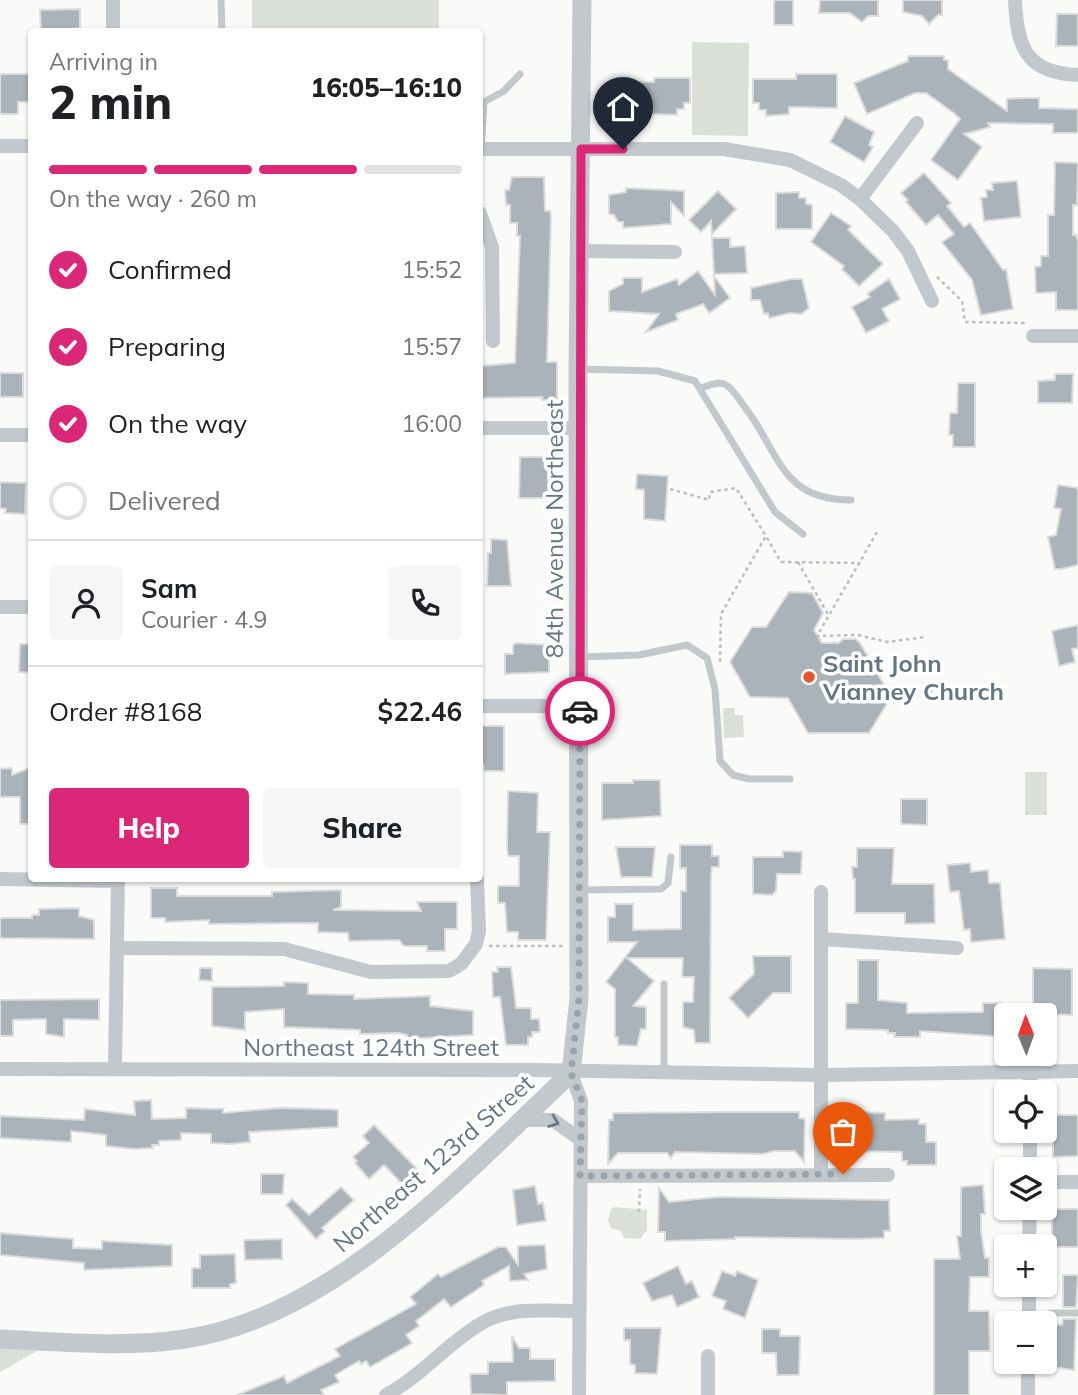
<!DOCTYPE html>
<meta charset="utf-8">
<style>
body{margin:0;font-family:Mulish,sans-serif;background:#f6f6f6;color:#202124;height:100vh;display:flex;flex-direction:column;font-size:26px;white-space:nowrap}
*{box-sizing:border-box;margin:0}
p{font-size:23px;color:#757577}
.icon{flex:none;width:38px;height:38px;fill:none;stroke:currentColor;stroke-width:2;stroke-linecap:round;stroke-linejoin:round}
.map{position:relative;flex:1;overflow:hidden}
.details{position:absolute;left:28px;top:28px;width:455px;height:854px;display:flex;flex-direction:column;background:#fff;border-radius:7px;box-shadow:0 2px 5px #0004}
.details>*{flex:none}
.needle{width:46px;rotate:359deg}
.fabs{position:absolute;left:994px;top:1003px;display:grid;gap:14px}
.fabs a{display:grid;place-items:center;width:63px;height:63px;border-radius:7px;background:#fff;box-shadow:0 2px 5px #0004;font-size:35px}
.pin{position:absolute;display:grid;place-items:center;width:60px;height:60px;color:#fff;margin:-72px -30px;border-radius:50% 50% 50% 0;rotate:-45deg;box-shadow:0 0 7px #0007}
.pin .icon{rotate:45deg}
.courier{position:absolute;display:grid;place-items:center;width:70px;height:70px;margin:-35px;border:5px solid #db2777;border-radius:50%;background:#fff;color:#222;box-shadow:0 2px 9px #0007}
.overview em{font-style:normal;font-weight:800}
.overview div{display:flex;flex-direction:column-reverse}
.overview{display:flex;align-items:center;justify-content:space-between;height:119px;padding:0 21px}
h1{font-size:46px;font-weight:800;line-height:52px}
.bar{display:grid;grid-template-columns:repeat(4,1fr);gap:10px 7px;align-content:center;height:84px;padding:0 21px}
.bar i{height:9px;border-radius:5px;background:#e0e0e0}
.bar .current{background:#db2777}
.bar p{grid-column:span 4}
.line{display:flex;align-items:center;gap:18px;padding:0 21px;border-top:2px solid #e0e0e0}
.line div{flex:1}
.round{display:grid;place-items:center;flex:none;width:74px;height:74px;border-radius:7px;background:#f6f6f6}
ol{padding:0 21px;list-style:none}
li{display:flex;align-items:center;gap:21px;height:77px}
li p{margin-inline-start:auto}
li .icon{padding:7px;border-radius:50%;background:#db2777;color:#fff;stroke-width:4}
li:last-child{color:#757577}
li i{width:38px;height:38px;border:4px solid #e0e0e0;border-radius:50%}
.button{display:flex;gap:14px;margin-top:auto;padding:14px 21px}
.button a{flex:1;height:80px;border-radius:7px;background:#db2777;color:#fff;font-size:28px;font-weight:800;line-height:80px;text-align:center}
.button a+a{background:#f6f6f6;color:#202124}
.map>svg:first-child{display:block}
.green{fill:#dadfd7}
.building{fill:#aab3b9;stroke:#dcdcda;stroke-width:2}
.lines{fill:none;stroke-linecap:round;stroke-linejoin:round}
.path{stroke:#bbbfc2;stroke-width:2.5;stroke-dasharray:3.5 3.5;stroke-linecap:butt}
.service{stroke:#c3c8cc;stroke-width:7}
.minor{stroke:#c3c8cc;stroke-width:14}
.tertiary{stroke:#c3c8cc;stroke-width:19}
.oneway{stroke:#6a7a87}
.done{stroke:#99a4ac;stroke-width:7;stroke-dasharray:0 12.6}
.route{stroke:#db2777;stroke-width:9}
.poi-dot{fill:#e4572e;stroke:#fff;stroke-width:2.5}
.labels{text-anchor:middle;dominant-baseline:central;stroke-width:7;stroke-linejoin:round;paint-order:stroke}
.street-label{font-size:24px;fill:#657683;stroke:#fff}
.poi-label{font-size:24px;font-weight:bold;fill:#657683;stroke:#fff;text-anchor:start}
</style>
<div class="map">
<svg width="1078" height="1395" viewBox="0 0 1078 1395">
<rect width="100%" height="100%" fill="#fafaf8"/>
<g class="green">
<rect x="252" y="0" width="187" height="31"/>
<path d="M692 42 749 43 748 136 692 135Z"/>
<path d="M723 708H734L735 715H743L744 737 724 738Z"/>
<rect x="1025" y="772" width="22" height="43"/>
<path d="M615 1207 647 1210V1230L640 1239 624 1238 621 1231 611 1228 608 1221 611 1209Z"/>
<path d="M0 1339 53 1342 0 1372Z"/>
</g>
<g class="building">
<rect x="774" y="0" width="19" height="25"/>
<path d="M820 0H878V16H868L862 22 850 13H819Z"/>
<path d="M903 0H942V15H938L929 24 922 16 903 12Z"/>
<path d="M80 9V28L41 32 40 10Z"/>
<path d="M1057 14H1078V46H1056Z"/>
<path d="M908 56H944V60H948V69L1007 111V99L1021 98H1039V108L1078 109V133H1053V124L988 123 990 127 964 134 982 147 958 180 931 160 960 119 955 114 926 93H915L867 114 854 83 908 61Z"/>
<path d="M0 74H31V102H18V114H0Z"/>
<path d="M796 74H837V108L789 107V114L766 116V110H759V103H753V79H796Z"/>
<path d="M654 78H690V103H684V109H677V115L608 112V82H654Z"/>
<path d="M845 116 874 132 869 145 873 147 864 162 830 142Z"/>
<path d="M1055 162 1078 163 1077 205H1073V235H1076L1078 241V310H1056V292L1036 293 1035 267 1041 266V256H1048V215H1054Z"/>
<path d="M924 173 951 203 947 206 964 227 970 223 1003 270 1006 269 1013 309 981 315 972 280 942 242 954 234 938 215 926 225 906 202 908 200 901 193Z"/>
<path d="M512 177H544L545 211H550L551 216 547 362H557V400H542V397L480 398V366L515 363 520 236H517V223H510V205H506L505 190H509Z"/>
<path d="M1017 181 1021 217 984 221 981 198 987 197 986 190H993L992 183Z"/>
<path d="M626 188 684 191V216L671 202V224L623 228V222H618L614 215 609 214V195L626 192Z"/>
<path d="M718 191 736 209 712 234 711 221 701 232 689 220Z"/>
<path d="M799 192V198H806V204L812 205V229H776V193Z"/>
<path d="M831 213 851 226 848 230 883 264 859 286 842 269 844 266 811 242Z"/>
<path d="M712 238H730V247L745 246 747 273 714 274Z"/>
<path d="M698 271 715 295 714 276 730 298 709 313 703 304 676 314 678 320 646 332 659 314 609 311V291L623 284V278H642V292L677 279 679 285Z"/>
<path d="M792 279H802L809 308 801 314 790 313 769 318 768 313 764 314 760 300H751V288Z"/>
<path d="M889 279 900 299 882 309 889 321 866 333 852 307 870 297 867 294Z"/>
<rect x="0" y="373" width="23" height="24"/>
<path d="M1055 374H1073L1072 403H1038V381L1055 380Z"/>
<path d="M958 383H975V447H953V435H949L950 413H957Z"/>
<path d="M520 457H548V498H519Z"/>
<path d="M637 474 668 476 665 521 644 519V490L636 489Z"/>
<path d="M0 482 26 483 25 514 5 513 6 509 0 508Z"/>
<path d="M1058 485 1078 488V565L1061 569H1055L1048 537 1056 535 1061 509 1054 508Z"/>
<path d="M491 539 507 540 511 586H487L488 553H491Z"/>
<path d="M789 592 812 593 823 613 814 630 822 643H839L843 639H855L860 643 891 697 869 733H808L788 698 750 697 730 662 752 627H766Z"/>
<path d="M1078 625V648L1072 649 1075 662 1059 666 1052 631Z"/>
<path d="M516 643 549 645V672L505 674V654H513V645Z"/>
<path d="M20 644H32V673L19 672Z"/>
<path d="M480 726H504V771H484L483 764H480Z"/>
<path d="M32 767V824H20V797H0V769L12 768V775Z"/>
<path d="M633 780H660L661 816 602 820V783H633Z"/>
<path d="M508 791 538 793 537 832H550L546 940H518V932H507L505 903H498V886H519V856H508L507 848Z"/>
<path d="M901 799H927V825L901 824Z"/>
<path d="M680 845H712V856H719V867H712L711 876 710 1043H695L694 1030 683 1027V1002H693L694 977H682L683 958H627L654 981 633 1006 646 1007V1029H641L637 1046 618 1045V1037H615V989L606 982 637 942H608V917H615V904H633V930L681 929V891H686V868H680Z"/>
<path d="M616 847H655L652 877H621Z"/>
<path d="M857 848H894L892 884H934L935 923 905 924V913H855V879H853L852 867H857Z"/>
<path d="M783 851 802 852 801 874H777L776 891 772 895 753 894V857H783Z"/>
<path d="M970 863 971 872 988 870 989 883H1000L1005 939 971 942 970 929 964 930 959 891 950 892 947 865Z"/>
<path d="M151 888H177V896H272V892L341 890V907L333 910 421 911 417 902H457V929H445V951H427V946H404L399 940 349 941 348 933 318 932V923L209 924V920L165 922V918H151Z"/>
<path d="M79 908V916L94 920V939L0 938V918H32V915H39V909Z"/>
<path d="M753 956H791V993H773L748 1018 729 998 754 974Z"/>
<path d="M858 960H878V1000L907 1003V1013L983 1012V1003H1002V1013H1006V1037L920 1031V1037H894L895 1033H888V1030L846 1029V1003H858Z"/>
<path d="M497 967H511L516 1008H531V1019H539L540 1032H532V1037H528V1045H506L500 997H493L492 972H498Z"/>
<path d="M200 968H212V981L199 980Z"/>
<path d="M1033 968 1072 969V1015L1046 1014V1007L1033 1005Z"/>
<path d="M284 982 308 983V994L354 995V999L430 996V1006L473 1011V1035L407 1039V1035L399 1033 360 1034V1030L284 1027V1009L245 1012V1030L212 1026V987L284 986Z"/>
<path d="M99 999V1020L64 1019V1037L46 1034V1019L13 1020V1036H0V1000Z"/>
<path d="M151 1100 152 1119 186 1118V1108L223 1109V1113L279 1108 325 1109 338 1110V1127L249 1132 250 1142 230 1144 211 1143V1134L181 1133V1140L159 1141V1145H152L153 1148 133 1149 106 1146V1135L71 1131V1142L0 1138V1116L84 1120 85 1109 135 1115 134 1101Z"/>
<path d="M729 1112H799V1118L805 1119 804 1162 795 1151H775L762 1154 675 1152 671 1158 667 1153H618L608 1164 609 1120H613V1113Z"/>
<path d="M845 1112 885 1113V1120L919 1119V1124H926V1142H936V1165H907V1161H902V1152L849 1151 840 1163V1119H845Z"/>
<path d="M1053 1115H1078V1156L1053 1157Z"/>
<path d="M374 1125 420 1172 404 1186 384 1165 369 1179 355 1163 357 1161 353 1157 369 1143 363 1136Z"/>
<path d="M261 1174H284L283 1194H261Z"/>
<path d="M983 1185 985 1214H981V1231L985 1258H989V1277H970L969 1311H989L990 1351H969V1395H934V1259H960L957 1236H961V1187Z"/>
<path d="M535 1186 538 1204 543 1203 546 1221 517 1225 513 1190Z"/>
<path d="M341 1187 354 1200 322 1228 325 1231 316 1239 286 1205 292 1199 309 1215Z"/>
<path d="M659 1188 669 1202 718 1197 889 1200 890 1231H884V1238L854 1239 735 1237V1239L665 1241V1232H658Z"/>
<rect x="1052" y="1209" width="26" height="38"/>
<path d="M0 1233 73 1239V1248L102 1249V1241L172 1245V1266L84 1270V1263L0 1255Z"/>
<path d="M282 1239V1259L245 1260 244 1240Z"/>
<path d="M545 1245 547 1269 524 1274 528 1280 510 1281 509 1266 482 1281 484 1285 451 1307 444 1299 416 1321 419 1326 406 1335 412 1343 370 1367 366 1361 361 1364 359 1361 335 1375 339 1382 321 1390 324 1395H237L284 1376 287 1383 340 1356 335 1349 416 1304 410 1297 438 1274 441 1277 498 1247H506L518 1265V1246Z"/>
<path d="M235 1254 236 1283 230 1284V1288H192V1268H200V1255Z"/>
<path d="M678 1266 686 1284 692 1281 699 1297 677 1307 672 1295 652 1301 643 1283Z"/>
<path d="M722 1271 735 1276 737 1271 758 1280 745 1318 723 1309 726 1301 712 1296Z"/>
<path d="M1063 1275H1078L1076 1307H1063Z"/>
<path d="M1063 1319H1076L1074 1370 1052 1367V1325H1062Z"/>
<path d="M624 1328H661L657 1374 635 1373V1365L630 1364V1340H624Z"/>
<path d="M762 1329H780V1336H800L799 1375H777L776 1353H762Z"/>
<path d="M512 1336 519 1348H530V1359H555V1381L507 1382V1395L471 1394 470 1374H488V1362H513Z"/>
</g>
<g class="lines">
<g class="path">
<path d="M937 277 962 301 965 322 1025 323"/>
<path d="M670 489 709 500 710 492 736 488 766 536"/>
<path d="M877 532 817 636 858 635 887 642 925 637"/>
<path d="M798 562 829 616"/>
<path d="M720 662 721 614 766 536 781 562 860 563"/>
<path d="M887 691H946"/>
<path d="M489 946H563"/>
<path d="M639 1212 640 1189"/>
</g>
<g class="service">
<path d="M221 0 222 32"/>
<path d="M481 149 484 102 504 91 520 74"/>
<path d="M578 369 658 371 695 381 775 512 803 534"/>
<path d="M700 388C708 386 719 380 726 385 733 389 739 399 744 406 780 452 780 500 851 500"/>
<path d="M580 657 639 655 687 645 707 658 715 689 720 761 733 775 749 779H790"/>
<path d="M580 890 661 889 668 883 671 857"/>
<path d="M664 984V1074"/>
<path d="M1051 1313H1078"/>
</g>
<g class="minor">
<path d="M113 0V32"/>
<path d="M1015 0C1017 46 1025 73 1078 75"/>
<path d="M0 146H32"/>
<path d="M480 149H724L790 160 841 185 860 199 893 231 908 251 932 301"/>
<path d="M860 199 917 123"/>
<path d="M480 213 492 247 493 341"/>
<path d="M580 251 675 252"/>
<path d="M1033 336H1078"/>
<path d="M480 428H578"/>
<path d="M0 435H32"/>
<path d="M0 607H32"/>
<path d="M480 706H580"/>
<path d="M0 879 118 881"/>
<path d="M822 939 957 948"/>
<path d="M117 948 284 949 371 972 449 971 461 964 476 944 479 931 477 878"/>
<path d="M0 1069 536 1070 821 1075 1078 1071"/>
<path d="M115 1069 118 878"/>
<path d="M571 1073 581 1101 579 1395"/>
<path d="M1030 1092V1071"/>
<path d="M521 1120H553L581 1140"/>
<path d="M1030 1169V1130"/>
<path d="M821 1174V892"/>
<path d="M581 1176 888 1175"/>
<path d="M1045 1182H1078"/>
<path d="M1029 1246 1030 1208"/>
<path d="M1029 1323V1284"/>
<path d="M386 1395C422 1376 447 1343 482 1323 511 1306 548 1311 579 1311"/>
<path d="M708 1395V1356"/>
<path d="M1028 1395V1362"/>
</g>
<path class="tertiary" d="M0 1339C61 1342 124 1348 185 1339 335 1317 464 1173 571 1073L579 998 578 369 582 0"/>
</g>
<defs><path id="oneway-chevron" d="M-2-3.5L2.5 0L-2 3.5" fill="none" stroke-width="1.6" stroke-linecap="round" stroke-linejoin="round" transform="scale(1.75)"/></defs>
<use class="oneway" href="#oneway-chevron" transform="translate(554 1122) rotate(21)"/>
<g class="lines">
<path class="done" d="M580 711 579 998 571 1073 582 1101 580 1176 843 1174"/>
<path class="route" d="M580 711 581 149H623"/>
</g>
<circle class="poi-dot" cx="809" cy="677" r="7"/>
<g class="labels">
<g class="street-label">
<text transform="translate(554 529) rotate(-90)">84th Avenue Northeast</text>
<text x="371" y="1047">Northeast 124th Street</text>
<text transform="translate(433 1163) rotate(-41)">Northeast 123rd Street</text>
</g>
<g class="poi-label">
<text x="823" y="663">Saint John<tspan x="823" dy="28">Vianney Church</tspan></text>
</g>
</g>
</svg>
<div class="fabs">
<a><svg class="needle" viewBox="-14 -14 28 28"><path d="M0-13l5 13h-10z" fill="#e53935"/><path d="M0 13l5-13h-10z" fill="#757577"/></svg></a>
<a><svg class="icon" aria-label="locate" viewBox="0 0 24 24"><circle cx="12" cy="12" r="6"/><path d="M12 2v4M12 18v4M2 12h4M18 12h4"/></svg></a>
<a><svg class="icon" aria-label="layers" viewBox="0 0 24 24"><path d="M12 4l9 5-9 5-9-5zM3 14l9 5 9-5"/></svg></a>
<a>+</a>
<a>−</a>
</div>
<div class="pin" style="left:843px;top:1174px;background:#ea580c"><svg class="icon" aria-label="bag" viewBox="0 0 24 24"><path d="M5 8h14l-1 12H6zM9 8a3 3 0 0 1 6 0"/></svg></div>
<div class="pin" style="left:623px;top:149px;background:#1f2937"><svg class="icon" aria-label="home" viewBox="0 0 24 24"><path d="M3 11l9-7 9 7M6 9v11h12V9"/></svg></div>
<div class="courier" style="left:580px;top:711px"><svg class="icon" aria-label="car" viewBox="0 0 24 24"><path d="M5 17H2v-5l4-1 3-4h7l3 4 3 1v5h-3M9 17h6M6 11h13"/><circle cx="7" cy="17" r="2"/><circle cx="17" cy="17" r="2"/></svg></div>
<section class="details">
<div class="overview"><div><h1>2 min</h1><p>Arriving in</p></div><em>16:05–16:10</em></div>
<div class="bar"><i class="current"></i><i class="current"></i><i class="current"></i><i></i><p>On the way · 260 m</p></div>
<ol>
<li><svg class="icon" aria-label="check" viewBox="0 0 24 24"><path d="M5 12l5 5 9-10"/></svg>Confirmed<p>15:52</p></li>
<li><svg class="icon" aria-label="check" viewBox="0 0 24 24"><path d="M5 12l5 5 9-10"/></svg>Preparing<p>15:57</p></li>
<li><svg class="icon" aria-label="check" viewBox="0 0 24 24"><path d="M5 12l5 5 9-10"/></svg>On the way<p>16:00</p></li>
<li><i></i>Delivered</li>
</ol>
<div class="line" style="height:126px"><a class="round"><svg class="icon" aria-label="person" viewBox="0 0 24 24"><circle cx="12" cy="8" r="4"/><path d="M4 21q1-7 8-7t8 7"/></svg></a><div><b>Sam</b><p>Courier · 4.9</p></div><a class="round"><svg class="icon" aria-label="phone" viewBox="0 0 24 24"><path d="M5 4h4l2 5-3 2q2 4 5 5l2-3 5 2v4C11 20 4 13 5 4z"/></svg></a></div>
<div class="line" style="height:91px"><div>Order #8168</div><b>$22.46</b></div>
<div class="button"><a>Help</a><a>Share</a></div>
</section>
</div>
